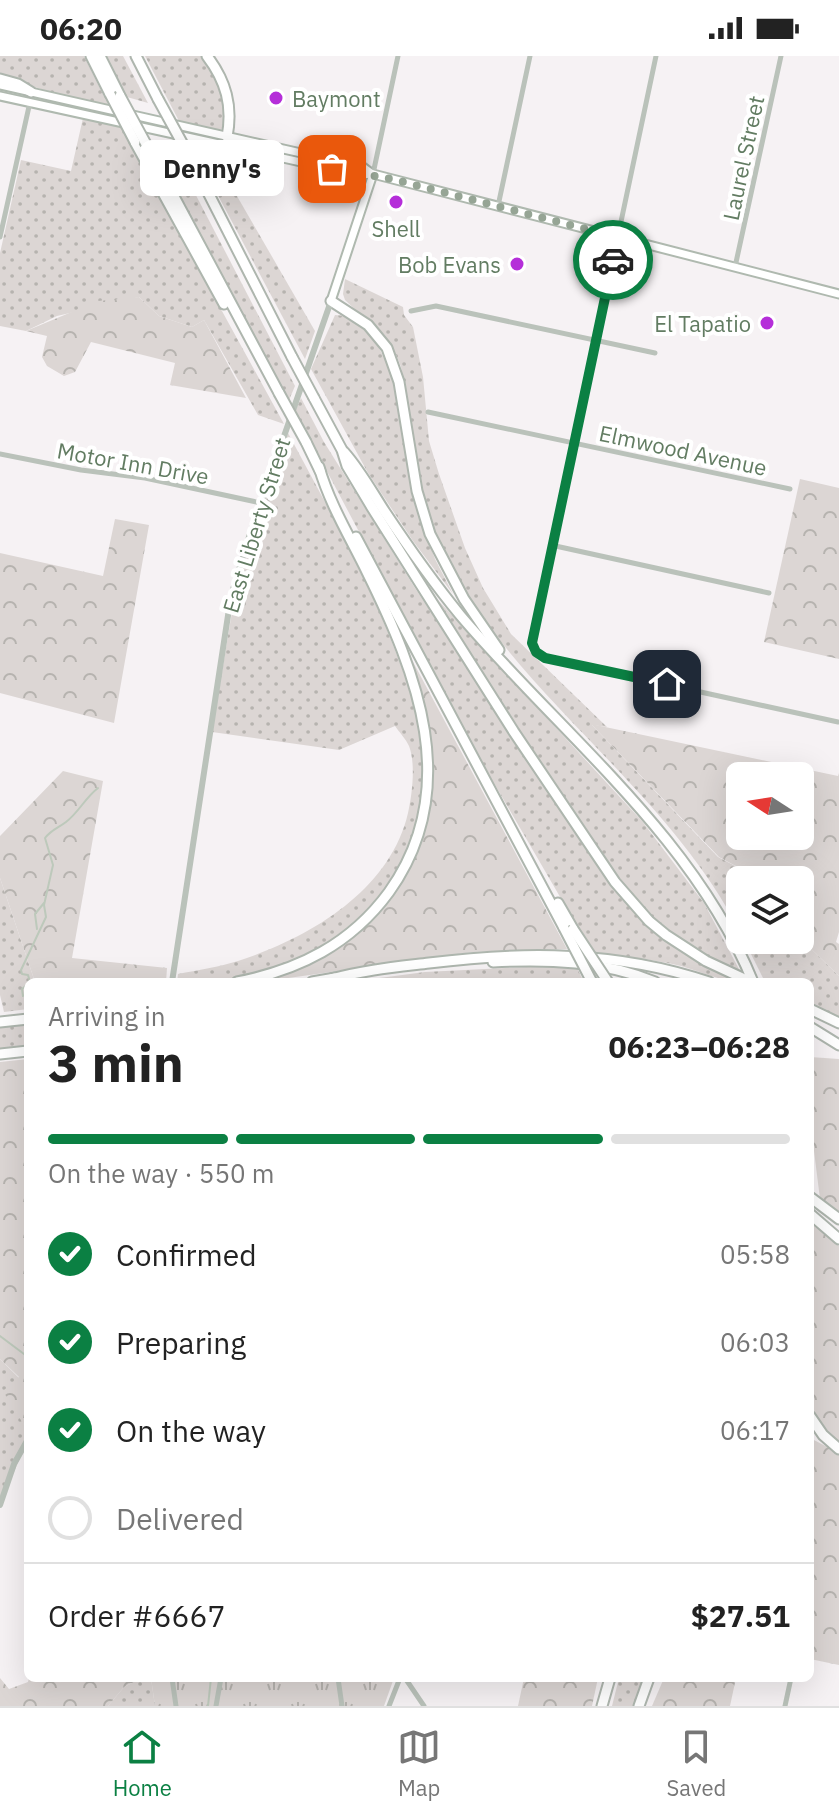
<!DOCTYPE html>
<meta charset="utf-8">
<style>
body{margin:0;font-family:"IBM Plex Sans",sans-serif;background:#f2f2f2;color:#222;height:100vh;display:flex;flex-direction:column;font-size:30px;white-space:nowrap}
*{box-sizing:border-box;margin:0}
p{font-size:26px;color:#767676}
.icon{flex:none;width:44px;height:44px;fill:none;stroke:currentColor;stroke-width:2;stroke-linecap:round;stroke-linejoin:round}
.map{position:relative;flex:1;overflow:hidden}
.side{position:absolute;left:24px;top:922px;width:790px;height:704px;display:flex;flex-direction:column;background:#fff;border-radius:12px;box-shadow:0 8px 32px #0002}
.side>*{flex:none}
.needle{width:52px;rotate:282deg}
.controls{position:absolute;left:726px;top:706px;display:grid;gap:16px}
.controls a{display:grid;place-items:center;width:88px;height:88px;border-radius:12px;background:#fff;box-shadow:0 8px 32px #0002;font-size:40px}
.pin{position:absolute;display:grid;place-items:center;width:68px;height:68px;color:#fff;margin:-34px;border-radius:16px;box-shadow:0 4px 12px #0006}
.courier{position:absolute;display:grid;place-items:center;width:80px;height:80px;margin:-40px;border:6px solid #0b8043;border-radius:50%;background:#fff;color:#222;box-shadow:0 2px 10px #0007}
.bubble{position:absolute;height:56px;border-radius:12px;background:#fff;box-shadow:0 8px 32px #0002;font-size:26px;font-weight:700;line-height:56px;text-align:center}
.overview em{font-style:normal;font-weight:700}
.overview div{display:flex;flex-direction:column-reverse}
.overview{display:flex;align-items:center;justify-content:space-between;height:136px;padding:0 24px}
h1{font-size:52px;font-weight:700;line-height:60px}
.bar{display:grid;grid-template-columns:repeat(4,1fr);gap:12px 8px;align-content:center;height:96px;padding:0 24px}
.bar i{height:10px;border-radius:6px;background:#e0e0e0}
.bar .selected{background:#0b8043}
.bar p{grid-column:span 4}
.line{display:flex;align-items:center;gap:20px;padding:0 24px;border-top:2px solid #e0e0e0}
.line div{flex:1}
ol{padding:0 24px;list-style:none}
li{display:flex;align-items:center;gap:24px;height:88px}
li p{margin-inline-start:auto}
li .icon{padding:8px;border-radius:50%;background:#0b8043;color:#fff;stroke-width:4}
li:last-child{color:#767676}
li i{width:44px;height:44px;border:4px solid #e0e0e0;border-radius:50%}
.status{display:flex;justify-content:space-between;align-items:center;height:56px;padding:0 40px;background:#fff;direction:ltr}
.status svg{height:22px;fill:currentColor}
.dock{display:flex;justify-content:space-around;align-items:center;height:112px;border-top:2px solid #e0e0e0;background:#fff;font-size:22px;color:#767676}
.dock a{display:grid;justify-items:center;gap:4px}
.dock .selected{color:#0b8043}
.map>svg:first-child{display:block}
.grass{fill:url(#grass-dots)}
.forest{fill:url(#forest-crowns);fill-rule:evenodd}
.park{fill:url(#park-tufts)}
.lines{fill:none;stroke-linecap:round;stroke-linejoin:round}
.stream{stroke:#bdc9bb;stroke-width:2}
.secondary-casing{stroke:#afb9af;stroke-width:11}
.motorway-casing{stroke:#aeb6ae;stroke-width:13}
.minor{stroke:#bac2ba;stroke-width:5}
.tertiary{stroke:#bac2ba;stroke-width:6}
.secondary{stroke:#fff;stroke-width:7}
.motorway{stroke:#fff;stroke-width:9}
.motorway-bridge-casing{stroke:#aeb6ae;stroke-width:13;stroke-linecap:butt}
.motorway-bridge{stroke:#fff;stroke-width:9}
.done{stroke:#96a595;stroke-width:8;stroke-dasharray:0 14.4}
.route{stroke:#0b8043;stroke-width:10}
.poi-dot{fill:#b52ed9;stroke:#fff;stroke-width:3}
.labels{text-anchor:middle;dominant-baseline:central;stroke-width:8;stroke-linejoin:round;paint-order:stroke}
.poi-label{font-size:22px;fill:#627c62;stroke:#fff;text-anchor:end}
.street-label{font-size:22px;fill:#627c62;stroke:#fff}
</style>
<div class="status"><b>06:20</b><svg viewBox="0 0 49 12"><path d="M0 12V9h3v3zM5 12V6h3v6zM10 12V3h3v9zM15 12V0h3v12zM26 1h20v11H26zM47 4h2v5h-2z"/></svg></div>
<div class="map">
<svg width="839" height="1650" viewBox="0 0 839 1650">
<defs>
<pattern id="grass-dots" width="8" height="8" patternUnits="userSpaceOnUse" patternTransform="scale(2)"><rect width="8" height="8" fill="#dcd6d4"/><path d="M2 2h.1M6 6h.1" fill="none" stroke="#b6b3af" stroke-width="1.8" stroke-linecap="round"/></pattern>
<pattern id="forest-crowns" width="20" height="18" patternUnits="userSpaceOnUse" patternTransform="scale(2)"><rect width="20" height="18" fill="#dcd6d4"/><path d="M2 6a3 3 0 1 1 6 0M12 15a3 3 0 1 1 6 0" fill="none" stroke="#b6b3af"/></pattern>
<pattern id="park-tufts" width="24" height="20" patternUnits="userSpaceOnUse" patternTransform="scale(2)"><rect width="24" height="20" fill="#dcd6d4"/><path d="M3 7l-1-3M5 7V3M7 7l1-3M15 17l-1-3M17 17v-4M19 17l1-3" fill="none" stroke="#b6b3af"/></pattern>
</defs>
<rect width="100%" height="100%" fill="#f6f2f4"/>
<g class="grass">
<path d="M0 0H84L109 50 63 40 0 20Z"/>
<path d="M107 0H123L148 47 127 41Z"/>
<path d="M145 0H202C218 20 227 45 224 71L220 74 179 65Z"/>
<path d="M83 62 121 71 284 368 258 359 204 264 192 271 159 260 139 241 57 260 26 275 0 270V197L21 104 71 115Z"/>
<path d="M153 90 173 95 295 330 289 344Z"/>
<path d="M197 100 215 102 315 275 305 303Z"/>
<path d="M345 223 403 251 404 259 413 271 423 321 429 385 439 418 465 492 483 532 511 578 607 671 592 669 718 801 762 824H740V876C667 732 519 643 444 500 414 443 411 374 401 311 388 273 371 270 345 244L343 238Z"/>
<path d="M335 259C367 259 384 299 393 323L415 449 435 503 453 538 413 485 368 417 311 313Z"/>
<path d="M301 342 324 386 415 532 619 838C652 879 695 905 743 926 721 926 703 916 681 910 652 903 622 900 592 896L473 691 295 355Z"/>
<path d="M288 377C326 448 366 519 395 594 407 625 420 659 425 692 426 702 424 713 423 723 419 777 399 830 356 866 302 912 246 926 177 926L178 918C198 914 219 911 238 905 309 882 390 835 408 757 412 739 416 708 409 690 406 683 399 676 395 670L339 694 212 676 235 538 246 497Z"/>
<path d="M437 543 642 765 704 847 740 915C710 901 681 887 656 866 624 838 602 799 578 764 530 691 483 617 437 543Z"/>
<path d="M0 822 35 926H28V953L4 956 0 939Z"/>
<path d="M800 877 801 883 839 920V962L810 949V926H765L744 884H800Z"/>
<path d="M526 911 577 912 584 926H349L425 916Z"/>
<path d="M28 967V991L0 994V970Z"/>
<path d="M0 1303 19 1322 4 1335 28 1375V1383L0 1449Z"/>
<path d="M142 1622H151L155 1650H108L124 1631Z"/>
<path d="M619 1622H644L633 1650H612Z"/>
</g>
<g class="forest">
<path d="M139 241 159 260 192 271 204 264 246 342 170 329 175 307 91 286 75 316 64 320 47 310 42 301 47 280 26 275 98 245Z"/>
<path d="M800 423 839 432V603L764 586Z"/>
<path d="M115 463 149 469 114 667 0 637V497L103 520Z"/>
<path d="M405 591 567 893 473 896 267 925C274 921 286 918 295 915 310 909 325 901 338 892 404 847 440 764 431 685 427 652 415 622 405 591Z"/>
<path d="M591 668 838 720 839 717V876L836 886 839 888V920L801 883 800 824H762L719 801ZM740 720H800V780H740Z"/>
<path d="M63 715 103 725 72 902 167 912 166 926H35L0 822V780Z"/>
<path d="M810 1001 839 1003V1157L820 1143 810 1063Z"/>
<path d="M28 1003V1373L27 1374 3 1335 19 1321 0 1303V1006Z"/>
<path d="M814 1170 839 1190V1387C825 1376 816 1365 810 1348V1243Z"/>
<path d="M810 1382 839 1397V1609L810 1603Z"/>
<path d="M0 1622 9 1633 28 1626 29 1622H142L124 1631 108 1650H0Z"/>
<path d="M524 1622H598L592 1650H518Z"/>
<path d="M664 1622H736L730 1650H652Z"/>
</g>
<path class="park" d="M151 1622H394L384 1650H155Z"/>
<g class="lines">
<g class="stream">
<path d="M37 873 35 858 44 847"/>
<path d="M30 926 28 919 22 918 21 914 46 861 44 849 53 809 45 782C51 774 58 772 66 766 79 756 85 742 98 732"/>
<path d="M23 940 22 933 28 928"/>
<path d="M0 1280 28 1301"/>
<path d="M208 1650 211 1622"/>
</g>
<g class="secondary-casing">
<g id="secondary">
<path d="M0 29 363 111 371 117"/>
<path d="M0 40 360 119 373 118 839 238"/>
<path d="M331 245 373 118"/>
</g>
</g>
<g class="motorway-casing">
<g id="motorway">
<path d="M91 0 110 38"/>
<path d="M100 0 120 40"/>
<path d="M136 0 158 43"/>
<path d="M207 0C226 25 233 50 227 81"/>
<path d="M0 23 18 28 31 36"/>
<path d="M135 86 224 248"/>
<path d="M146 88 279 337"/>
<path d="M192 105 292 301"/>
<path d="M331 245 368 269 387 292 399 326 417 435 430 478 464 543 499 594"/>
<path d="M314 342 342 394 347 410 371 450 514 676 615 826 649 865 666 879 706 905 751 926"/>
<path d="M306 386 320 415"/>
<path d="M344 396C360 414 372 436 385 456 409 492 433 526 460 559 560 677 693 779 753 926"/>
<path d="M356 481 564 872"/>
<path d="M558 847 573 873"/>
<path d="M493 906C547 903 605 905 655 926"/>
<path d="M331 923C364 914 396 911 429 907 524 895 618 895 709 926"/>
<path d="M237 926C299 914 351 888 389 836 463 733 417 617 367 516 350 481 330 449 319 411"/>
<path d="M312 926 335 922"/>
<path d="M810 953 839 967"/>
<path d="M0 966 28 963"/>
<path d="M810 971 839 989"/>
<path d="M0 998 28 995"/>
<path d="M810 1141 839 1163"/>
<path d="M810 1158 839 1183"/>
<path d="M810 1360 823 1379 839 1393"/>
<path d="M602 1650 610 1622"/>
<path d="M639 1650 649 1622"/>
</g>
</g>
<g class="minor">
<path d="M656 0 532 587 536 596 545 602 838 666"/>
<path d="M373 118 398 0"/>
<path d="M498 150 530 0"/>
<path d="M0 181 30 46"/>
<path d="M735 211 781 0"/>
<path d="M411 255 436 250 655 297"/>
<path d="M428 356 790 433"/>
<path d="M0 398 81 414 145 422 261 447"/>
<path d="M551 489 769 537"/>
<path d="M172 1622 176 1650"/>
<path d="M338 1622 342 1650"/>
<path d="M405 1622 424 1650"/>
<path d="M216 1650 221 1622"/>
<path d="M389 1650 400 1622"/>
<path d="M785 1650 791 1622"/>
</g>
<g class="tertiary">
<path d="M172 926 231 540 249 481 331 245"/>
<path d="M0 1449 14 1408 28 1383"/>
</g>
<use href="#secondary" class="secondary"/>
<use href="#motorway" class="motorway"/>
<g class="motorway-bridge-casing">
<g id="motorway-bridge">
<path d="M110 38 135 86"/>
<path d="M120 40 146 88"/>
<path d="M158 43 192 105"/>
<path d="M292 301 314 342"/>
<path d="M279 337 306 386"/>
<path d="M564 872 592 926"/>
<path d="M573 873 608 926"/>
</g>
</g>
<use href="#motorway-bridge" class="motorway-bridge"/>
</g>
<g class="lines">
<path class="done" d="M332 113 392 123 617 181 613 204"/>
<path class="route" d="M613 204 532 587 536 596 545 602 667 628"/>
</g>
<g class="poi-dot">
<circle cx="276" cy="42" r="8"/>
<circle cx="396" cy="146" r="8"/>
<circle cx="517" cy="208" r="8"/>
<circle cx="767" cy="267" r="8"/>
</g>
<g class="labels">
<g class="poi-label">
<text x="292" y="42" text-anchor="start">Baymont</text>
<text x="396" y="172" text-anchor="middle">Shell</text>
<text x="501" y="208">Bob Evans</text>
<text x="751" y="267">El Tapatio</text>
</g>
<g class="street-label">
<text transform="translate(743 102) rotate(-78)">Laurel Street</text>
<text transform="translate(683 394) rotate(12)">Elmwood Avenue</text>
<text transform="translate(133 407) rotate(10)">Motor Inn Drive</text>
<text transform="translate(256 469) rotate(-73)">East Liberty Street</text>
</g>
</g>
</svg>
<div class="controls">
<a><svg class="needle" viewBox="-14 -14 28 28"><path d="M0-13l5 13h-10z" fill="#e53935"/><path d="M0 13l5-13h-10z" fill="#767676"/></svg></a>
<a><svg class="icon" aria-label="layers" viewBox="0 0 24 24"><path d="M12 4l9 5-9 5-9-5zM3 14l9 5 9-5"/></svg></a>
</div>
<div class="pin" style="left:332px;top:113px;background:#ea580c"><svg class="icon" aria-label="bag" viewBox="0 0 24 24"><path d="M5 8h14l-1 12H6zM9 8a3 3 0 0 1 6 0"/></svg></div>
<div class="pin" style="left:667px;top:628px;background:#1f2937"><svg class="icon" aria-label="home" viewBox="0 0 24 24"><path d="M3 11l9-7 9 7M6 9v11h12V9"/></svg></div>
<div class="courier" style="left:613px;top:204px"><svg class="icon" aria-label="car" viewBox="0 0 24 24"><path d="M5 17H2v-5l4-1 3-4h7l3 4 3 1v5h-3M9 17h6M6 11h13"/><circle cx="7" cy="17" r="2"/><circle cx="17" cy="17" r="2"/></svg></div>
<div class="bubble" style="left:140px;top:84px;width:144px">Denny's</div>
<section class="side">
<div class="overview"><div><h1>3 min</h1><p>Arriving in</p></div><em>06:23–06:28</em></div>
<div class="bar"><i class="selected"></i><i class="selected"></i><i class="selected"></i><i></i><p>On the way · 550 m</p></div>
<ol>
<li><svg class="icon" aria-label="check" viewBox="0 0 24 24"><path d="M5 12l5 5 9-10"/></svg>Confirmed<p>05:58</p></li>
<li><svg class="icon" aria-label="check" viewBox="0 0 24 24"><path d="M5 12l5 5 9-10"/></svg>Preparing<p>06:03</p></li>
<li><svg class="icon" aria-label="check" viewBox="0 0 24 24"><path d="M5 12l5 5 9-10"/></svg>On the way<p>06:17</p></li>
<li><i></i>Delivered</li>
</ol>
<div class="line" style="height:104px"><div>Order #6667</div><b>$27.51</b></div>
</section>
</div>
<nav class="dock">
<a class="selected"><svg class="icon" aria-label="home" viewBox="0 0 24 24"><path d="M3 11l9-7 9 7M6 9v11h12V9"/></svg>Home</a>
<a><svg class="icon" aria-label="map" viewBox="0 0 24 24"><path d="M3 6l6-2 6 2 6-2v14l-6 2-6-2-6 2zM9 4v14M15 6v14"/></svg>Map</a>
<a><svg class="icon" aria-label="saved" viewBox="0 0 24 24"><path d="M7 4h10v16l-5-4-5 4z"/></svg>Saved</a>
</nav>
